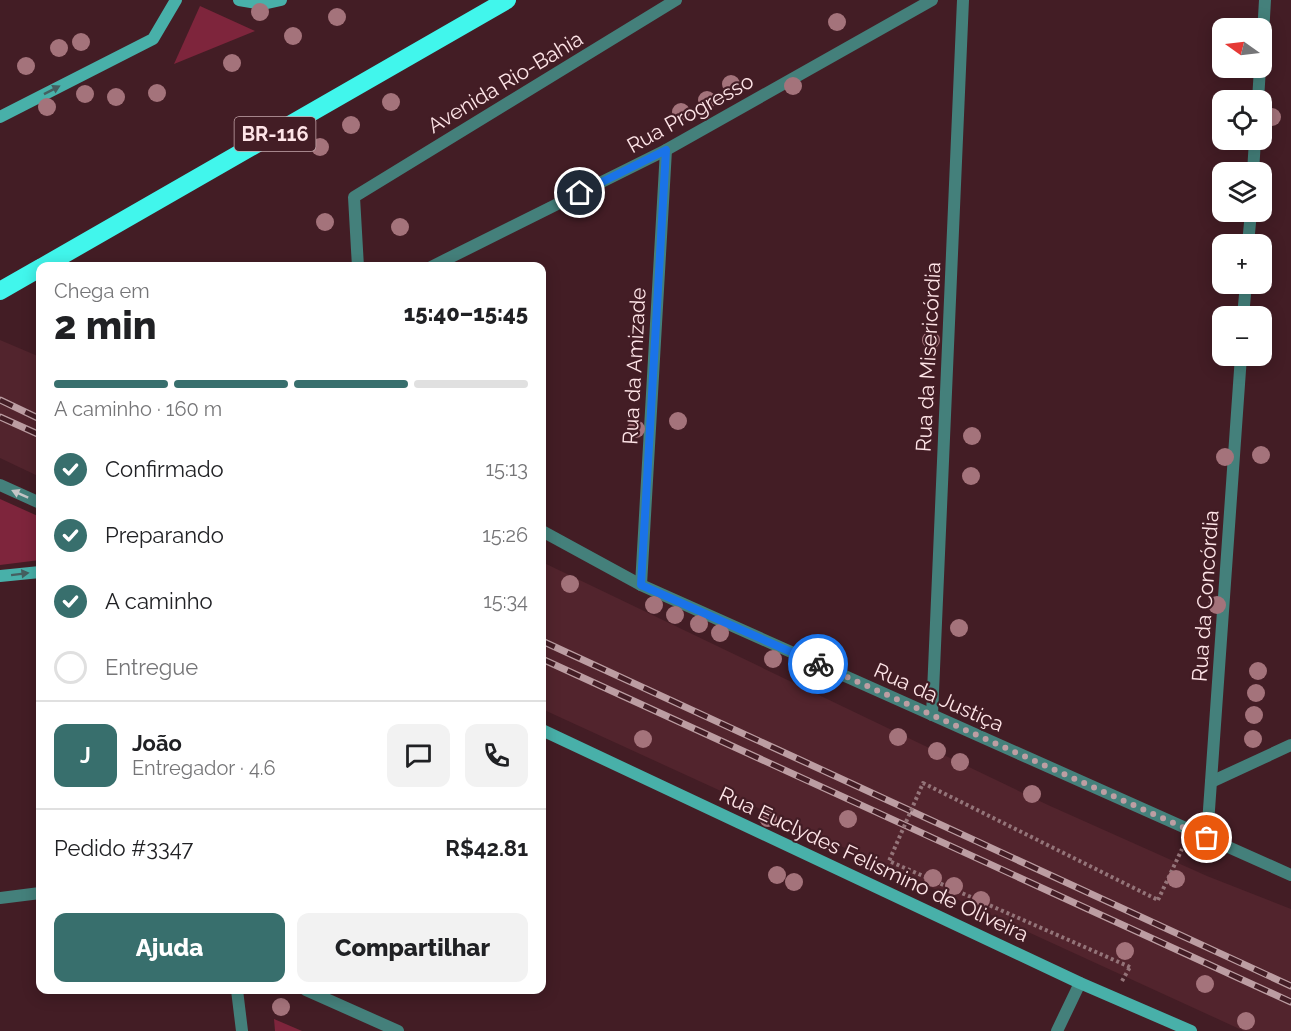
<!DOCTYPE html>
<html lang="pt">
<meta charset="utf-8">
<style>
body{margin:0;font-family:Raleway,sans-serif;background:#f2f2f2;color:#202124;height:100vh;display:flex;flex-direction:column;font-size:22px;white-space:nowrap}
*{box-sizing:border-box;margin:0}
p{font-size:20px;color:#757577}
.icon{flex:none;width:33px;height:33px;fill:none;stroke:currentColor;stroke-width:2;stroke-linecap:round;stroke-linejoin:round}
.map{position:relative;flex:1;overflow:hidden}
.sheet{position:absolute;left:36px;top:262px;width:510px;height:732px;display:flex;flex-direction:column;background:#fff;border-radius:12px;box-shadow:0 3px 15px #0003}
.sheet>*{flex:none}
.needle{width:39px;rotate:284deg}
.buttons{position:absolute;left:1212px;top:18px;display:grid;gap:12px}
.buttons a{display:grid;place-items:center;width:60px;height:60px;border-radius:12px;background:#fff;box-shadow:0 3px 15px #0003;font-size:30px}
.pin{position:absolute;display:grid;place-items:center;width:51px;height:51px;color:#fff;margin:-26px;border:3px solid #fff;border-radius:50%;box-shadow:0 2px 6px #0007}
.courier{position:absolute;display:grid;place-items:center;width:60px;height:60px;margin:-30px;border:4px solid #1a73e8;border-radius:50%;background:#fff;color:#222;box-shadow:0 2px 8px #0007}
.overview em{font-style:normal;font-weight:800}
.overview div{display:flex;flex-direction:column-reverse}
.overview{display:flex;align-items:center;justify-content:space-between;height:102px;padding:0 18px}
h1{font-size:39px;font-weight:800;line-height:45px}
.bar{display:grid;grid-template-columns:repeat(4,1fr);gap:9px 6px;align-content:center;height:72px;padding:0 18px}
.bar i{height:8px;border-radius:4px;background:#e0e0e0}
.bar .current{background:#386f6d}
.bar p{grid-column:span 4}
.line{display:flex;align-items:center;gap:15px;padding:0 18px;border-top:2px solid #e0e0e0}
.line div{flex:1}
.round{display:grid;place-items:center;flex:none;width:63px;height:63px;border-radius:12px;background:#f2f2f2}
ol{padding:0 18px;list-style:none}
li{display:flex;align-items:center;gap:18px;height:66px}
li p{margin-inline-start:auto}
li .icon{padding:6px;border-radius:50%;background:#386f6d;color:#fff;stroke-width:4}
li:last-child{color:#757577}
li i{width:33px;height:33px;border:3px solid #e0e0e0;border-radius:50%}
.button{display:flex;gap:12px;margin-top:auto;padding:12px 18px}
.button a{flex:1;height:69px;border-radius:12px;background:#386f6d;color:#fff;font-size:24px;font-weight:800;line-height:69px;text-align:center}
.button a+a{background:#f2f2f2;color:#202124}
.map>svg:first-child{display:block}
.built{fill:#52242d}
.green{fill:#7e253c}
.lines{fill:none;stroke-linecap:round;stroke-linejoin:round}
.path{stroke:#947479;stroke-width:4;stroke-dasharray:3 3;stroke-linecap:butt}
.street{stroke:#44807b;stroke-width:12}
.secondary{stroke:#48b0a9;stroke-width:12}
.highway{stroke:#41f6ec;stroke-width:18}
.rail-casing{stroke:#bc9da2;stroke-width:7}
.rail{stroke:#431d25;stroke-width:4.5;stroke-dasharray:14;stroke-linecap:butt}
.path-bridge{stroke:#947479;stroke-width:4;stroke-dasharray:3 3;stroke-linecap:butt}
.tree{fill:#a4737b}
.oneway{fill:#455f60}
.oneway2{fill:#c6c6c7}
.done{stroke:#bd9ea3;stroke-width:6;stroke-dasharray:0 10.8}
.route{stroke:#1a73e8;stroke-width:8}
.labels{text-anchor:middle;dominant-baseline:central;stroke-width:4.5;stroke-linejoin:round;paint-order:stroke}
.shield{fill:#431d25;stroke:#c6a8ad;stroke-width:1.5}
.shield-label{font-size:20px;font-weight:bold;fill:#fee4e7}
.street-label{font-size:21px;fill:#fee4e7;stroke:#431d25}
</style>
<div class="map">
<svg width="1291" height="1031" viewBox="0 0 1291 1031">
<rect width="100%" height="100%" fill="#431d25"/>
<g class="built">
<path d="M0 340 40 357V477L0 458Z"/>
<path d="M542 562 1048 805 1207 876 1291 909V1031H1244L542 709Z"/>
</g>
<g class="green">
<path d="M200 6 255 31 174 64Z"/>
<path d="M0 499 40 517V560L0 565Z"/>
<path d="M274 1019 302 1031H275Z"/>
</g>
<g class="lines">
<g class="path">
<path d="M1158 900 1182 849"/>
<path d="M1122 981 1130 967"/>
</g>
<g class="street">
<path d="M1262 52 1265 0"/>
<path d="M1258 100 1260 68"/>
<path d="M1253 172 1255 140"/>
<path d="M1248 244 1251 212"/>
<path d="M358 267 354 197 676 0"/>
<path d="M431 267 666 150 932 0"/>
<path d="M1243 316 1246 284"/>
<path d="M0 485 40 503"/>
<path d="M542 531 641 585 1291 875"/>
<path d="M641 585 666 150"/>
<path d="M932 715 963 0"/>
<path d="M1211 782 1291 745"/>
<path d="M1207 838 1241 356"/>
<path d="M0 898 40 893"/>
<path d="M237 990 242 1031"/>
<path d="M306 990 398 1031"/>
<path d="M1057 1031 1080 983"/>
</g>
<g class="secondary">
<path d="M239 0 263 4 281 0"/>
<path d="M0 117 153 39 176 0"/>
<path d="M0 576 40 572"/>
<path d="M542 730 1080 983 1191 1031"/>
</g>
<g class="highway">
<path d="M42 267 507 0"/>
<path d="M0 291 40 268"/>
</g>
<g class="rail-casing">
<g id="rail">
<path d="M0 400 40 419"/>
<path d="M0 417 40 435"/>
<path d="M542 641 1291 986"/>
<path d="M542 659 1291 1002"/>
</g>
</g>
<use href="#rail" class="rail"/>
<path class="path-bridge" d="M1130 967 889 861 923 783 1158 900"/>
</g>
<g class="tree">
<circle cx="260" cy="12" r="9"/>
<circle cx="337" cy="17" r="9"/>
<circle cx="837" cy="22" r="9"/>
<circle cx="293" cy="36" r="9"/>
<circle cx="81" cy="42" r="9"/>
<circle cx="59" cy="48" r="9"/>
<circle cx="232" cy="63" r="9"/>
<circle cx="26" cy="66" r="9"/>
<circle cx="731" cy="84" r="9"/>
<circle cx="793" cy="86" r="9"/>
<circle cx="157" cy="93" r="9"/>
<circle cx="85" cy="94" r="9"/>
<circle cx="116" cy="97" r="9"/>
<circle cx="707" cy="100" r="9"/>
<circle cx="391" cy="102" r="9"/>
<circle cx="47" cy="107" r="9"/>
<circle cx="681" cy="112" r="9"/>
<circle cx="1272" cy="117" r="9"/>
<circle cx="351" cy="125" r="9"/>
<circle cx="320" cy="147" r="9"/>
<circle cx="325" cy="222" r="9"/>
<circle cx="400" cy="227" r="9"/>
<circle cx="931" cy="340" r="9"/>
<circle cx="678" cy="421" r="9"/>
<circle cx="636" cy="429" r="9"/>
<circle cx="972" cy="436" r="9"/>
<circle cx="1261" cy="455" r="9"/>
<circle cx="1225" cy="457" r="9"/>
<circle cx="971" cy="476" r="9"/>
<circle cx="570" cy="584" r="9"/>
<circle cx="654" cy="605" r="9"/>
<circle cx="1217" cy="605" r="9"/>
<circle cx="675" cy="615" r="9"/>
<circle cx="699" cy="624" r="9"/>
<circle cx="959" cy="628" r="9"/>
<circle cx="720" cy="633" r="9"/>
<circle cx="773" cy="659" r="9"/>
<circle cx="1258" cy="671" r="9"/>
<circle cx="1256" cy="693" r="9"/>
<circle cx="1254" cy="715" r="9"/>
<circle cx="898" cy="737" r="9"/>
<circle cx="643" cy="739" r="9"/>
<circle cx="1253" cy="739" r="9"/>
<circle cx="937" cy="751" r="9"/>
<circle cx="960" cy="762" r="9"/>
<circle cx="1032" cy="794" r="9"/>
<circle cx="768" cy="818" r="9"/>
<circle cx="848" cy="819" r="9"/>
<circle cx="777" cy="875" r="9"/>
<circle cx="933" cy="878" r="9"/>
<circle cx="1176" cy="879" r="9"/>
<circle cx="794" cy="882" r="9"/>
<circle cx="954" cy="886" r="9"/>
<circle cx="981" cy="900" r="9"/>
<circle cx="1125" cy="951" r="9"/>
<circle cx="1205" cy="984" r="9"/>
<circle cx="281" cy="1007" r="9"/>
<circle cx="1246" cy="1021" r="9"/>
</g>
<defs><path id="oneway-solid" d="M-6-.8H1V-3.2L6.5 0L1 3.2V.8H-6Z" transform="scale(1.5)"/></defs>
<g class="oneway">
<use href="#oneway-solid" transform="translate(52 90) rotate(-27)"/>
<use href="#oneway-solid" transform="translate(20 574) rotate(-7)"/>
</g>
<use class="oneway2" href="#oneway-solid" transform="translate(20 494) rotate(-156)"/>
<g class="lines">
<path class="done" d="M818 664 1207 838"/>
<path class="route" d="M580 193 666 150 641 585 818 664"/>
</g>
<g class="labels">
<rect class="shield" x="234.5" y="117" width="81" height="34" rx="4.5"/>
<g class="shield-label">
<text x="275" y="134">BR-116</text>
</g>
<g class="street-label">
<text transform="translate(505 82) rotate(-31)">Avenida Rio-Bahia</text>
<text transform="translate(690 113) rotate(-29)">Rua Progresso</text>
<text transform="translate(928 357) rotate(-87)">Rua da Misericórdia</text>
<text transform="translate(634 366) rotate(-87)">Rua da Amizade</text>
<text transform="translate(1205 596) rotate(-86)">Rua da Concórdia</text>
<text transform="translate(939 697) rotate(24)">Rua da Justiça</text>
<text transform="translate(874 864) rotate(25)">Rua Euclydes Felismino de Oliveira</text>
</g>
</g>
</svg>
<div class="buttons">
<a><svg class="needle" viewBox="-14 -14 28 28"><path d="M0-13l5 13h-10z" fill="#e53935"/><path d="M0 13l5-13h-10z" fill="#757577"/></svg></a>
<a><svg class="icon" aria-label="locate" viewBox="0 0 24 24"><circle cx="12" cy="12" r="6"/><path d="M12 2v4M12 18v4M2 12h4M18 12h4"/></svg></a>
<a><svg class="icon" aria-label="layers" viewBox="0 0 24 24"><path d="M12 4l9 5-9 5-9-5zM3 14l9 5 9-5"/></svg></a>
<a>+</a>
<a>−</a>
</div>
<div class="pin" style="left:1207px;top:838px;background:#ea580c"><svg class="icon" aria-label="bag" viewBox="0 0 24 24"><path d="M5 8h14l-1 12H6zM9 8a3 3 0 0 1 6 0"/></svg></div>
<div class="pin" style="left:580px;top:193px;background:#1f2937"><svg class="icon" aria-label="home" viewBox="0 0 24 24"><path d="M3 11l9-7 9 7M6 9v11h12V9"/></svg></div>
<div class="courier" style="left:818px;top:664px"><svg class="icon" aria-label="bike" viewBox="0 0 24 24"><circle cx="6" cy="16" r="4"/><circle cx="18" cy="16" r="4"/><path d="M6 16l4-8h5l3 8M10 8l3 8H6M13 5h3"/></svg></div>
<section class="sheet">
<div class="overview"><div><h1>2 min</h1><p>Chega em</p></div><em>15:40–15:45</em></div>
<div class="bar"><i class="current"></i><i class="current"></i><i class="current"></i><i></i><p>A caminho · 160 m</p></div>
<ol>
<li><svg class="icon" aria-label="check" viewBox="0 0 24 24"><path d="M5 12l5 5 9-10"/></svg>Confirmado<p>15:13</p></li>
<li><svg class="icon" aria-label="check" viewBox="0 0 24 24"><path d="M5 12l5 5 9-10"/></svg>Preparando<p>15:26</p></li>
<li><svg class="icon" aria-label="check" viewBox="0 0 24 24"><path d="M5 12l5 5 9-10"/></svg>A caminho<p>15:34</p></li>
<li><i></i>Entregue</li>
</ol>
<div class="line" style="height:108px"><b class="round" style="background:#386f6d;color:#fff">J</b><div><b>João</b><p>Entregador · 4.6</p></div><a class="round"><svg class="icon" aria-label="chat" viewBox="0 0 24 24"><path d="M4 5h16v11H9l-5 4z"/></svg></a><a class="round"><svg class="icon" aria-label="phone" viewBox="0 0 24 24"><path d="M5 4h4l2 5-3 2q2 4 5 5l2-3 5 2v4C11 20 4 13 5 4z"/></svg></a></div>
<div class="line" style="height:78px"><div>Pedido #3347</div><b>R$42.81</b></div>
<div class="button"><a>Ajuda</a><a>Compartilhar</a></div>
</section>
</div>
